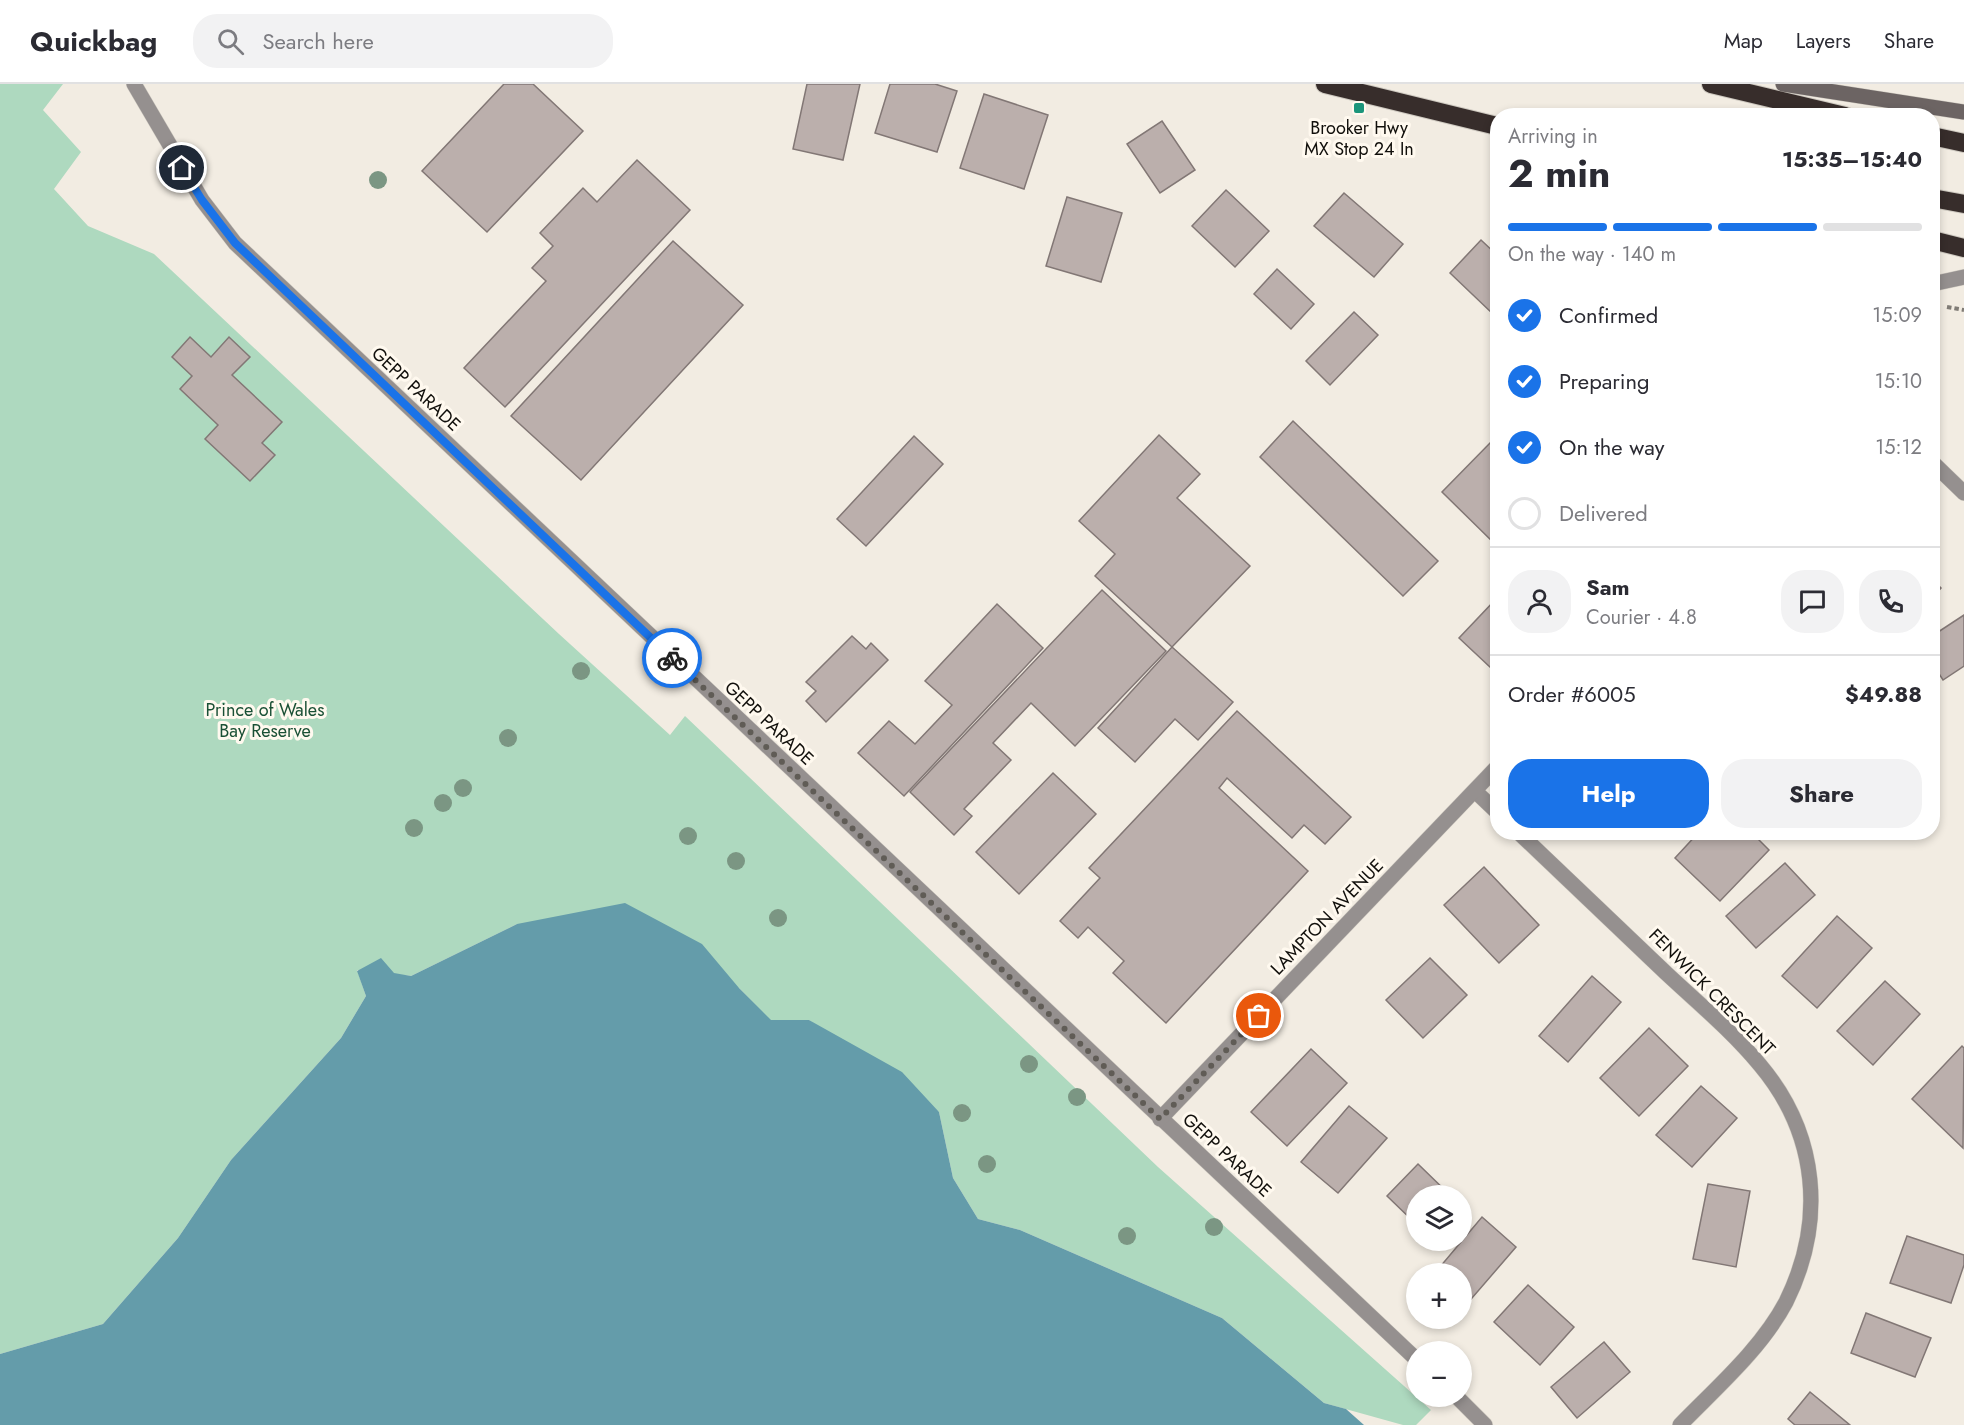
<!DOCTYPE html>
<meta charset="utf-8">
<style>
body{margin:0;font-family:Jost,sans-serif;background:#f2f2f3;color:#2b2b33;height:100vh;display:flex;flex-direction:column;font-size:22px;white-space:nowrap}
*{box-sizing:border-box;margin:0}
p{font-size:20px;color:#7c7c81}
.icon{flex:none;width:33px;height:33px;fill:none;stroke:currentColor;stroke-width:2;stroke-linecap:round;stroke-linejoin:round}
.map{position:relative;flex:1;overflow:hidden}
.side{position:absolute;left:1490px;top:24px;width:450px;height:732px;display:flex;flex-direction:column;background:#fff;border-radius:24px;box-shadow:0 3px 9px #0003}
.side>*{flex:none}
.tools{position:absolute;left:1406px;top:1101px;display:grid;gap:12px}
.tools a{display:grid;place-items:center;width:66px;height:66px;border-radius:50%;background:#fff;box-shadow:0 3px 9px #0003;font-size:30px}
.pin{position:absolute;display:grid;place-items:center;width:51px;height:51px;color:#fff;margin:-26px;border:3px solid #fff;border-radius:50%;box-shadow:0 2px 6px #0007}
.courier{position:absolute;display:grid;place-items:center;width:60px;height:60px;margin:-30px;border:4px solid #1a73e8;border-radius:50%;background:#fff;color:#222;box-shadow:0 2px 8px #0007}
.head em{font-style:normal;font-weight:700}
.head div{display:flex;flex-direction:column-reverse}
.head{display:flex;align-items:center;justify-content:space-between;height:102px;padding:0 18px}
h1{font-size:39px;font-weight:700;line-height:45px}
.bar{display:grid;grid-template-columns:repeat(4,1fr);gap:9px 6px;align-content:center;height:72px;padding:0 18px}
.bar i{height:8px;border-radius:4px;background:#e1e1e2}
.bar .on{background:#1a73e8}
.bar p{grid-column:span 4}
.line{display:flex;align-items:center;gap:15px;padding:0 18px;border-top:2px solid #e1e1e2}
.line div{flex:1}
.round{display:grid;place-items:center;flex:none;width:63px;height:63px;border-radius:24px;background:#f2f2f3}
ol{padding:0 18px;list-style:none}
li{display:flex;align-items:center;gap:18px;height:66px}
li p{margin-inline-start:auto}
li .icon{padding:6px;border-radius:50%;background:#1a73e8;color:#fff;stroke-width:4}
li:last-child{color:#7c7c81}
li i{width:33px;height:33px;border:3px solid #e1e1e2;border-radius:50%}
.button{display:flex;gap:12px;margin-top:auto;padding:12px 18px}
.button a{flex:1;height:69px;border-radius:24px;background:#1a73e8;color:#fff;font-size:24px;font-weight:700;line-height:69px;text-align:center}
.button a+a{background:#f2f2f3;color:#2b2b33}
header{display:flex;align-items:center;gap:36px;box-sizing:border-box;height:84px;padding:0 30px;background:#fff;border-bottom:2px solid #e1e1e2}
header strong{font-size:28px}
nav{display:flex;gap:33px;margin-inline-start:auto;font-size:21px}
.search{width:420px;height:54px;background:#f2f2f3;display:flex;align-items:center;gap:15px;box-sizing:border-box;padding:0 21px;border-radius:24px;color:#7c7c81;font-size:22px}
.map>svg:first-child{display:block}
.green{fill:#aed9bf}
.water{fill:#649caa}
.building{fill:#bbafac;stroke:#827775;stroke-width:1.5}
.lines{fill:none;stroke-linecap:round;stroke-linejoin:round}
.street-casing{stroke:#cec9c0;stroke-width:16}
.secondary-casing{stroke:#cec9c0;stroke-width:16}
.highway-casing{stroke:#cec9c0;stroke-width:20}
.path{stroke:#807c76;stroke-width:4;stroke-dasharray:4.5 3;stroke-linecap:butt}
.street{stroke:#95908f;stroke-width:15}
.secondary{stroke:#6c6463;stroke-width:15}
.highway{stroke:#372d2b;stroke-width:18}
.tree{fill:#7b9683}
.done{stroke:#605c56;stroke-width:6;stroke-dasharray:0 10.8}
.route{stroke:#1a73e8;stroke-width:8}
.poi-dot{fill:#1b957b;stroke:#fff9ef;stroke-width:2}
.labels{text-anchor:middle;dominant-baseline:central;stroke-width:6;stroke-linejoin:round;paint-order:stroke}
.poi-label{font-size:18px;fill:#110f0b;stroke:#fff9ef}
.street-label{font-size:18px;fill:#110f0b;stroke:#fff9ef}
.park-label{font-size:18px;fill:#1a5035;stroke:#fff9ef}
</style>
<header>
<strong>Quickbag</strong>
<div class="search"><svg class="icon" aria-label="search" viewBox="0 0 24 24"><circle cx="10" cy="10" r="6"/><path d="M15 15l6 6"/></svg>Search here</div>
<nav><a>Map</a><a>Layers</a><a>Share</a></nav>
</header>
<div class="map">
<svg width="1964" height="1341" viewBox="0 0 1964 1341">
<rect width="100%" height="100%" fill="#f2ece2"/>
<path class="green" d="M0 0H63L43 26 81 68 54 105 88 142 154 170 559 550 670 651 685 632 1158 1083 1431 1326 1416 1341H1403L1324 1319 1222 1234 1020 1146 978 1135 953 1094 939 1028 809 936 771 937 739 904 517 840 411 892 357 886 366 912 341 954 231 1076 178 1154 103 1240 0 1270Z"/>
<path class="water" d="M625 819 702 860 739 904 771 936H809L902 988 939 1028 953 1094 978 1135 1020 1146 1222 1234 1324 1319 1346 1325 1364 1341H0V1270L103 1240 178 1154 231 1076 341 954 366 912 357 887 381 874 394 889 411 892 517 840Z"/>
<g class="building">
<path d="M504 0H533L583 47 487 148 422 87Z"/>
<path d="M807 0H860L843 76 793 65Z"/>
<path d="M890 0H935L957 7 937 68 875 49Z"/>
<path d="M984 10 1048 31 1024 105 960 84Z"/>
<path d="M1162 37 1195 86 1160 109 1127 60Z"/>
<path d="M637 76 690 126 505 323 464 284 546 197 532 184 553 162 540 149 583 104 597 118Z"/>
<path d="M1226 106 1269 147 1235 183 1192 142Z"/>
<path d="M1344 109 1403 160 1374 193 1314 142Z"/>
<path d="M1067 113 1122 129 1101 198 1046 182Z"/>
<path d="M1481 156 1497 171V228L1494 231 1450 189Z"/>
<path d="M673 157 743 221 581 396 511 332Z"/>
<path d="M1277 185 1314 220 1291 245 1254 210Z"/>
<path d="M1354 228 1378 251 1330 301 1306 277Z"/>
<path d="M190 253 211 273 229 253 250 273 232 291 282 338 262 359 275 371 250 397 205 355 218 341 180 305 192 292 172 273Z"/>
<path d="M1293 337 1438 477 1403 512 1260 373Z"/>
<path d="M1159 351 1200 390 1177 414 1250 482 1172 563 1095 492 1115 470 1079 437Z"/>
<path d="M914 352 943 380 866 462 837 435Z"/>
<path d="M1491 358 1497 363V462L1442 408Z"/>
<path d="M1932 495 1941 504 1932 514Z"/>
<path d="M1102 506 1166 567 1075 662 1031 619 993 659 1011 676 964 725 972 732 954 751 910 708Z"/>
<path d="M1497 514V578L1491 584 1459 554Z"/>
<path d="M997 520 1043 564 904 712 858 669 889 637 915 660 952 621 925 597Z"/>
<path d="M1964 531V582L1943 596 1932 579V552Z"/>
<path d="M852 552 866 565 871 559 888 576 826 638 806 617 816 607 806 598Z"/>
<path d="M1172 563 1233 618 1198 656 1175 635 1135 678 1098 644Z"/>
<path d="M1237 627 1351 733 1325 760 1304 741 1292 754 1227 694 1219 704 1308 787 1166 939 1113 889 1124 877 1088 843 1078 854 1060 837 1100 794 1089 784Z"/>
<path d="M1053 689 1096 730 1019 810 976 768Z"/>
<path d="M1699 748H1751L1769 766 1720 817 1675 774Z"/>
<path d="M1785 779 1815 811 1756 864 1726 832Z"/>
<path d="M1484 783 1539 841 1499 879 1444 821Z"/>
<path d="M1837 832 1872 864 1817 924 1782 892Z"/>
<path d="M1430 874 1467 911 1423 954 1386 916Z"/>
<path d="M1592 892 1621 918 1568 978 1539 952Z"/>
<path d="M1885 897 1920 930 1873 981 1837 947Z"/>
<path d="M1649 944 1688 982 1639 1032 1600 994Z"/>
<path d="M1962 962 1964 964 1963 1064 1912 1015Z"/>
<path d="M1311 965 1347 999 1287 1062 1251 1028Z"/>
<path d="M1701 1002 1737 1034 1692 1083 1656 1051Z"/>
<path d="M1349 1022 1387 1054 1338 1109 1301 1078Z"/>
<path d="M1418 1080 1451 1112H1416V1140L1387 1112Z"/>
<path d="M1708 1100 1750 1107 1736 1183 1693 1175Z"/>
<path d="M1482 1133 1516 1163 1466 1221 1461 1216V1190H1434Z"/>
<path d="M1907 1152 1964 1171V1181L1951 1219 1890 1199Z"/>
<path d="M1528 1201 1574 1243 1540 1281 1494 1238Z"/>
<path d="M1866 1229 1931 1254 1915 1293 1851 1269Z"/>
<path d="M1604 1258 1630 1288 1577 1334 1551 1303Z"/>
<path d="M1810 1308 1850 1341H1795L1788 1335Z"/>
</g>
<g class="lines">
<g class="street-casing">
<g id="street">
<path d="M134 0 202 116 235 159 1416 1275"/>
<path d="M1932 200 1964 193"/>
<path d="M1932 378 1964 409"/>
<path d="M1475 707 1497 728"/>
<path d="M1518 748C1568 795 1617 842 1666 889 1698 919 1732 947 1760 981 1818 1050 1826 1137 1786 1218 1761 1265 1717 1303 1680 1341"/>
<path d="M1160 1035 1497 683"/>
<path d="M1456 1312 1485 1341"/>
</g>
</g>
<g class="secondary-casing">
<path id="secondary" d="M1783 0 1964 28"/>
</g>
<g class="highway-casing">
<g id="highway">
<path d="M1325 0 1497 42"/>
<path d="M1711 0 1845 32"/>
<path d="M1932 52 1964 59"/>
<path d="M1932 114 1964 120"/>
<path d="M1932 156 1964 164"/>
</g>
</g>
<path class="path" d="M1947 223 1964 226"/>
<use href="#street" class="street"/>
<use href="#secondary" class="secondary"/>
<use href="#highway" class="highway"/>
</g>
<g class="tree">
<circle cx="378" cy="96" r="9"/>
<circle cx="581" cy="587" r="9"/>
<circle cx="508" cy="654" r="9"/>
<circle cx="463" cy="704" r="9"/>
<circle cx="443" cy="719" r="9"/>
<circle cx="414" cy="744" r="9"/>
<circle cx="688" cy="752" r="9"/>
<circle cx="736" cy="777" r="9"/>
<circle cx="778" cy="834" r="9"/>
<circle cx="1029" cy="980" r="9"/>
<circle cx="1077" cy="1013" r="9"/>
<circle cx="962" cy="1029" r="9"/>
<circle cx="987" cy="1080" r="9"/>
<circle cx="1214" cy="1143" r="9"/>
<circle cx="1127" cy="1152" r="9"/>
</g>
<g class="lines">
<path class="done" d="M672 574 1160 1035 1259 932"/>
<path class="route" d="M182 84 202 116 235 159 672 574"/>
</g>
<rect class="poi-dot" x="1353" y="18" width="12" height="12" rx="3"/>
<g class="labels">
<g class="poi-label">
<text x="1359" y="44">Brooker Hwy<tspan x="1359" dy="21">MX Stop 24 In</tspan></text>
</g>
<g class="street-label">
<text transform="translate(416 305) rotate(43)">GEPP PARADE</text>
<text transform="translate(769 639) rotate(43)">GEPP PARADE</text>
<text transform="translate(1327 833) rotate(-46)">LAMPTON AVENUE</text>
<text transform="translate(1712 908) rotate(45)">FENWICK CRESCENT</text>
<text transform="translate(1227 1071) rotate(43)">GEPP PARADE</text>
</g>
<g class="park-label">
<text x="265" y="626">Prince of Wales<tspan x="265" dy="21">Bay Reserve</tspan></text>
</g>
</g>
</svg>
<div class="tools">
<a><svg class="icon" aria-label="layers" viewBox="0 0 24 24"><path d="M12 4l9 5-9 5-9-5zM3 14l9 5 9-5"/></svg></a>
<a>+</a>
<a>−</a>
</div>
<div class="pin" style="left:1259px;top:932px;background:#ea580c"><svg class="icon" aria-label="bag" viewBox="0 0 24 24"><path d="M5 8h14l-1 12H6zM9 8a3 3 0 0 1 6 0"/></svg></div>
<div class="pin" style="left:182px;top:84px;background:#1f2937"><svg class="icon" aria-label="home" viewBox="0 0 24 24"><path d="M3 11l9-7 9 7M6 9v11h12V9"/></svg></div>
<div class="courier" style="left:672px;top:574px"><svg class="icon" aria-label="bike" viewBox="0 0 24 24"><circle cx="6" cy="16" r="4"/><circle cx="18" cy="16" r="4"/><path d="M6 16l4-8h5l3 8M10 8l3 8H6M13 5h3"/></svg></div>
<section class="side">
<div class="head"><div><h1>2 min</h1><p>Arriving in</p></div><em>15:35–15:40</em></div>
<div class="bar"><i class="on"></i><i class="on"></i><i class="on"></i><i></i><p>On the way · 140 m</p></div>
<ol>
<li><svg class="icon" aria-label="check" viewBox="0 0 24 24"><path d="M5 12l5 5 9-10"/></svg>Confirmed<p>15:09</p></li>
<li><svg class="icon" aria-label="check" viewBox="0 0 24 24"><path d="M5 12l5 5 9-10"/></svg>Preparing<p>15:10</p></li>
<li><svg class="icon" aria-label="check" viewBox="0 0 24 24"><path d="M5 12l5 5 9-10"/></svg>On the way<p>15:12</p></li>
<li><i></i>Delivered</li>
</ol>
<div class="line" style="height:108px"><a class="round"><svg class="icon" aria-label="person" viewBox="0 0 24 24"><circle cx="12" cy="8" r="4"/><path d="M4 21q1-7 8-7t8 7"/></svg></a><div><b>Sam</b><p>Courier · 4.8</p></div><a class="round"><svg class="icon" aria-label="chat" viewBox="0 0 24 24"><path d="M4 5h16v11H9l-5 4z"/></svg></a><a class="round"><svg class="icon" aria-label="phone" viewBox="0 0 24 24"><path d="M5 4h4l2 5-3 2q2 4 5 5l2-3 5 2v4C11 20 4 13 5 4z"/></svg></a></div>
<div class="line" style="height:78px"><div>Order #6005</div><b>$49.88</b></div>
<div class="button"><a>Help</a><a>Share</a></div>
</section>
</div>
